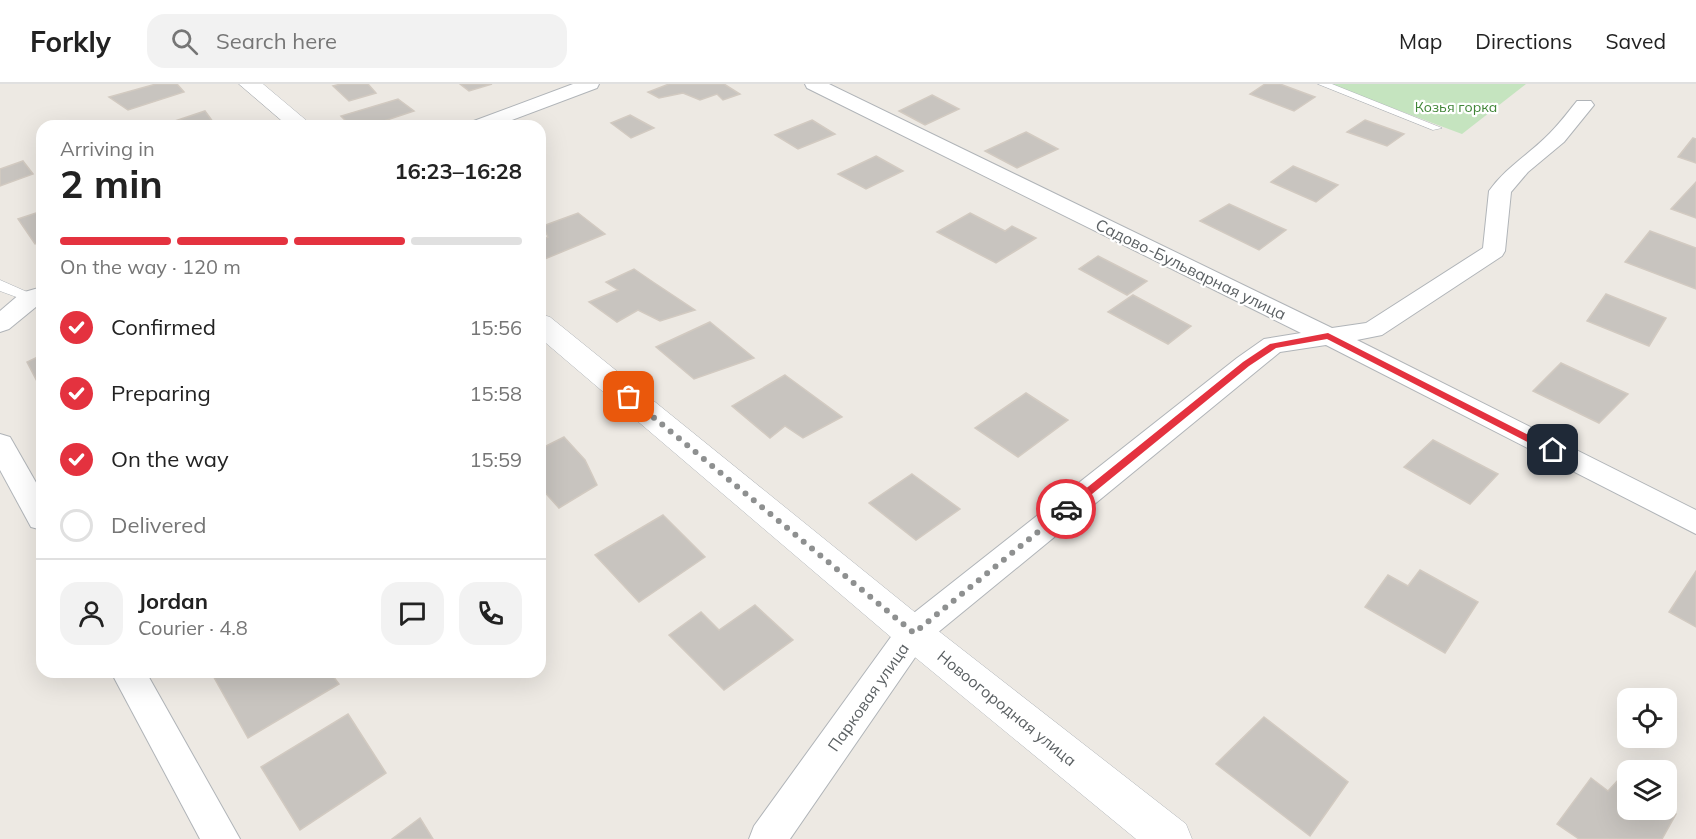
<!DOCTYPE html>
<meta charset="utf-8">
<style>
body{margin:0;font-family:Mulish,sans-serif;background:#f2f2f2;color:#222;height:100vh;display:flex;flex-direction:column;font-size:22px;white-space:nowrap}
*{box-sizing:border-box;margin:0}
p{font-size:20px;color:#767676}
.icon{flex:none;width:33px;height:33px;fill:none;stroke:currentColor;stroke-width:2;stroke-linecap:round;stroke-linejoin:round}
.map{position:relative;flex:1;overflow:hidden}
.sheet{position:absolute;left:36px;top:36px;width:510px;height:558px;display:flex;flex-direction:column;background:#fff;border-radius:18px;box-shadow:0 6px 24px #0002}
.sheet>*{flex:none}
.controls{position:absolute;left:1617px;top:604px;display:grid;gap:12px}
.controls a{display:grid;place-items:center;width:60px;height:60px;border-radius:12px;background:#fff;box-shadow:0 6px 24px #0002;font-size:30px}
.pin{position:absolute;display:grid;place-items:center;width:51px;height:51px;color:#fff;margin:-26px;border-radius:12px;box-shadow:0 3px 9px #0006}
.courier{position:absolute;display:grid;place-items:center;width:60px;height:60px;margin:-30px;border:4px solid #e4323f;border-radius:50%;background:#fff;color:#222;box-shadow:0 2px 8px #0007}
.summary em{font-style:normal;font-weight:700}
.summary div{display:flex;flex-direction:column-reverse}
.summary{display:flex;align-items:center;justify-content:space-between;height:102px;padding:0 24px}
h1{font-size:39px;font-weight:700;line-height:45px}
.bar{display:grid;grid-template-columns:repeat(4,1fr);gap:9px 6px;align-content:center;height:72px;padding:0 24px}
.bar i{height:8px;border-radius:4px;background:#e0e0e0}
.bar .active{background:#e4323f}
.bar p{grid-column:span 4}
.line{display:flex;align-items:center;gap:15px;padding:0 24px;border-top:2px solid #e0e0e0}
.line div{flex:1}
.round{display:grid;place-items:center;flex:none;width:63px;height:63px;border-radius:18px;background:#f2f2f2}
ol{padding:0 24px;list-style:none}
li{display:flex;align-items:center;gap:18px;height:66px}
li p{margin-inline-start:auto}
li .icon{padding:6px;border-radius:50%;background:#e4323f;color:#fff;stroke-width:4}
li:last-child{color:#767676}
li i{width:33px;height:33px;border:3px solid #e0e0e0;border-radius:50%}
header{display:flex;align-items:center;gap:36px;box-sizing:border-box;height:84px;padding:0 30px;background:#fff;border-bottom:2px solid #e0e0e0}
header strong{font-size:28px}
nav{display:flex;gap:33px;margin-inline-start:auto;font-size:21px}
.search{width:420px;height:54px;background:#f2f2f2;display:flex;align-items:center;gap:15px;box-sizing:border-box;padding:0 21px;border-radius:18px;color:#767676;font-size:22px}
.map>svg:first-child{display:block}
.green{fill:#c5e4bf}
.building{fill:#c8c4bf;stroke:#d2cac1;stroke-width:1.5}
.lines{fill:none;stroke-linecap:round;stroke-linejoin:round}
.service-casing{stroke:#b0b4b8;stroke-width:1}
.minor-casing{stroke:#b0b4b8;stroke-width:2}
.tertiary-casing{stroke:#b0b4b8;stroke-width:1}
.service{fill:#fff;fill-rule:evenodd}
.minor{fill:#fff;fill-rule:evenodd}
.tertiary{fill:#fff;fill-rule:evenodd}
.route{fill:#e4323f}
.done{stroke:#8e9090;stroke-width:6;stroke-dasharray:0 10.8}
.labels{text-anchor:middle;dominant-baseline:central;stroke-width:4.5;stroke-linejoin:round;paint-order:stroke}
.far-park-label{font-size:14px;fill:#408537;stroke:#fff}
.street-label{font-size:16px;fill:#5b6063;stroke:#fff}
</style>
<header>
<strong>Forkly</strong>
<div class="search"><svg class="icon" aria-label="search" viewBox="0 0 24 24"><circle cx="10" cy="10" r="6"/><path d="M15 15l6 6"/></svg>Search here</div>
<nav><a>Map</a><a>Directions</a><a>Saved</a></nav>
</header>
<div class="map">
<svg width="1696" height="755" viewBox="0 0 1696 755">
<rect width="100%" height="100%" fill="#ede9e3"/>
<path class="green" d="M1328 0H1526L1462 50Z"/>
<g class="building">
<path d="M156 0H177L184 8 128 26 109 13Z"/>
<path d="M341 0H368L376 9 349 17 333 2Z"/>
<path d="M460 0H492L469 7Z"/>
<path d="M669 0H724L740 10 723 16 717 10 700 16 683 9 659 14 648 8Z"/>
<path d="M1265 0H1280L1315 13 1294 27 1250 10Z"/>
<path d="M932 11 959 25 925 41 899 27Z"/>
<path d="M398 15 414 27 369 42H351L341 32Z"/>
<path d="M205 27 216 42 163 41Z"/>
<path d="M630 31 654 44 631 54 611 39Z"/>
<path d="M812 36 835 50 798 65 775 51Z"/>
<path d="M1365 36 1404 50 1387 62 1347 48Z"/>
<path d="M1026 48 1058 65 1017 84 985 67Z"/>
<path d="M1693 54 1696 55V79L1678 73Z"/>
<path d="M876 72 903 87 866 105 838 90Z"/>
<path d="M23 77 33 90 0 102V85Z"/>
<path d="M1293 82 1338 101 1316 118 1271 98Z"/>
<path d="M1696 98V134L1671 125Z"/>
<path d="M1229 120 1286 146 1259 166 1200 137Z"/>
<path d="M42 127V158L35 160 18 135Z"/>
<path d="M578 129 605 150 540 177V156L548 153 543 142Z"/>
<path d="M970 129 1005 147 1012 142 1036 154 996 179 937 148Z"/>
<path d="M1650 147 1696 164V205L1625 178Z"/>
<path d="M1098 172 1147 197 1127 211 1079 185Z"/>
<path d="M634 185 653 198 695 226 660 237 638 226 617 238 589 218 618 206 606 198Z"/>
<path d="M1606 210 1666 234 1649 262 1587 237Z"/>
<path d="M1133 211 1191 242 1168 260 1108 228Z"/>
<path d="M710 238 754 274 694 295 656 263Z"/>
<path d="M42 271V302L40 303 27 278Z"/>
<path d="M1561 279 1628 310 1599 339 1533 307Z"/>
<path d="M785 291 842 333 803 354 785 342 770 354 732 322Z"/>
<path d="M1026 309 1068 336 1018 373 975 344Z"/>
<path d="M564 353 585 376 597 401 559 424 540 403V365Z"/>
<path d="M1433 356 1498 390 1470 420 1404 383Z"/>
<path d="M912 390 960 425 916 456 869 419Z"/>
<path d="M663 431 705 473 639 518 595 471Z"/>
<path d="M1420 486 1478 518 1445 569 1365 523 1388 491 1408 502Z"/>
<path d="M1696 487V543L1669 528Z"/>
<path d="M755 521 793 556 724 606 669 551 701 528 719 546Z"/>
<path d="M217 588H330L339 600 248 654 212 590Z"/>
<path d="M348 630 386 689 300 746 261 683Z"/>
<path d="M1264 633 1348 698 1310 752 1216 680Z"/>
<path d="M1591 694 1608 707 1620 694 1628 699V726H1666V724L1676 730 1662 755H1579L1557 740Z"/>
<path d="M420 734 433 755H392Z"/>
</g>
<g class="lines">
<g class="service-casing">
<g id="service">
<path d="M1318 0H1332L1442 44 1433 46Z"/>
<path d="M0 196 34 211 36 214 30 218 0 207Z"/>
</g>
</g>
<g class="minor-casing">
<g id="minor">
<path d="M573 0H599L597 4 496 42H468L471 38Z"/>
<path d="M805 0H829L1332 244 1366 239 1483 164 1489 107C1506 83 1531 69 1550 49 1560 39 1568 28 1577 17H1591L1594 21 1564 58 1528 88 1511 108 1505 167 1502 172 1382 251 1357 256 1696 426V450L1326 261 1280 268 925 559 790 755H749L754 742 901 539 1237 274 1264 255 1301 249 807 4Z"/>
<path d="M42 203V218L9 245 0 248V227L21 209Z"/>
<path d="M0 350 10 353 42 409V446L31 443 0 386Z"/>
<path d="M111 588H146L240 755H200Z"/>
</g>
</g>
<g class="tertiary-casing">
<g id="tertiary">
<path d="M239 0H263L313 42H288Z"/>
<path d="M540 230 550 233 927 538 1186 740 1192 755H1136L899 560 540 254Z"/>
</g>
</g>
<use href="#service" class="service"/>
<use href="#minor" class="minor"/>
<use href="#tertiary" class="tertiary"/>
</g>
<path class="route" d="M1328 249 1558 366 1549 369 1327 255 1276 264 1249 282 1070 428H1063V423L1243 278 1270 260Z"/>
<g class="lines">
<path class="done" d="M629 313 914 549 1066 425"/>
</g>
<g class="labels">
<g class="far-park-label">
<text x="1456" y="23">Козья горка</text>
</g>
<g class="street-label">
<text transform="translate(1191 185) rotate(26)">Садово-Бульварная улица</text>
<text transform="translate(868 613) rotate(-55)">Парковая улица</text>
<text transform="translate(1007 624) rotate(39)">Новоогородная улица</text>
</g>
</g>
</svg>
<div class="controls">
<a><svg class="icon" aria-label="locate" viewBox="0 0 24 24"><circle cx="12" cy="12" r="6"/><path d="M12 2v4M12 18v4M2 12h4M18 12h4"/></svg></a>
<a><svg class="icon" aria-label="layers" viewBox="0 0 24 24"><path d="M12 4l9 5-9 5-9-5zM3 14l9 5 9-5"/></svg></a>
</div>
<div class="pin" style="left:629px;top:313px;background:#ea580c"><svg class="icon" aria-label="bag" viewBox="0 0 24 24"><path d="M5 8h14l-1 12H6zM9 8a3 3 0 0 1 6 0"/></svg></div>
<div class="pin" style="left:1553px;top:366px;background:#1f2937"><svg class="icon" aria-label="home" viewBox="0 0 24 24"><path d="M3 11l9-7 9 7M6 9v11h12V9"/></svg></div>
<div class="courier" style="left:1066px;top:425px"><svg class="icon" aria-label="car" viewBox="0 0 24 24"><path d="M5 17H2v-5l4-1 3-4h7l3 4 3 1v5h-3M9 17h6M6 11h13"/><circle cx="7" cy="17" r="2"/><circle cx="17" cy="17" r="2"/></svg></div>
<section class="sheet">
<div class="summary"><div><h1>2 min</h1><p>Arriving in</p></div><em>16:23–16:28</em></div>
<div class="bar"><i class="active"></i><i class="active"></i><i class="active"></i><i></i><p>On the way · 120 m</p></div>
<ol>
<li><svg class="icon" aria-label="check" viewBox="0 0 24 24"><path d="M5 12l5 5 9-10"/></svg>Confirmed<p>15:56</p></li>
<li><svg class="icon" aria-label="check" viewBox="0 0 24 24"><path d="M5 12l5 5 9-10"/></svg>Preparing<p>15:58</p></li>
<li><svg class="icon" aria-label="check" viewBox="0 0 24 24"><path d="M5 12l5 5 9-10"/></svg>On the way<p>15:59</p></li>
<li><i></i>Delivered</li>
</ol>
<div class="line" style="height:108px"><a class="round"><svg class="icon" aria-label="person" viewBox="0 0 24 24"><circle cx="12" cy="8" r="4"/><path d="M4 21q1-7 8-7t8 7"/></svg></a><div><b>Jordan</b><p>Courier · 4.8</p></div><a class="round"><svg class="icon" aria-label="chat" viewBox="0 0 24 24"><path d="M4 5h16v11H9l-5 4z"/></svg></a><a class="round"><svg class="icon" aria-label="phone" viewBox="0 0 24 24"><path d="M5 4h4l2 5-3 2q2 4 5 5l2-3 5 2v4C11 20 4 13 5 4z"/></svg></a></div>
</section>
</div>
